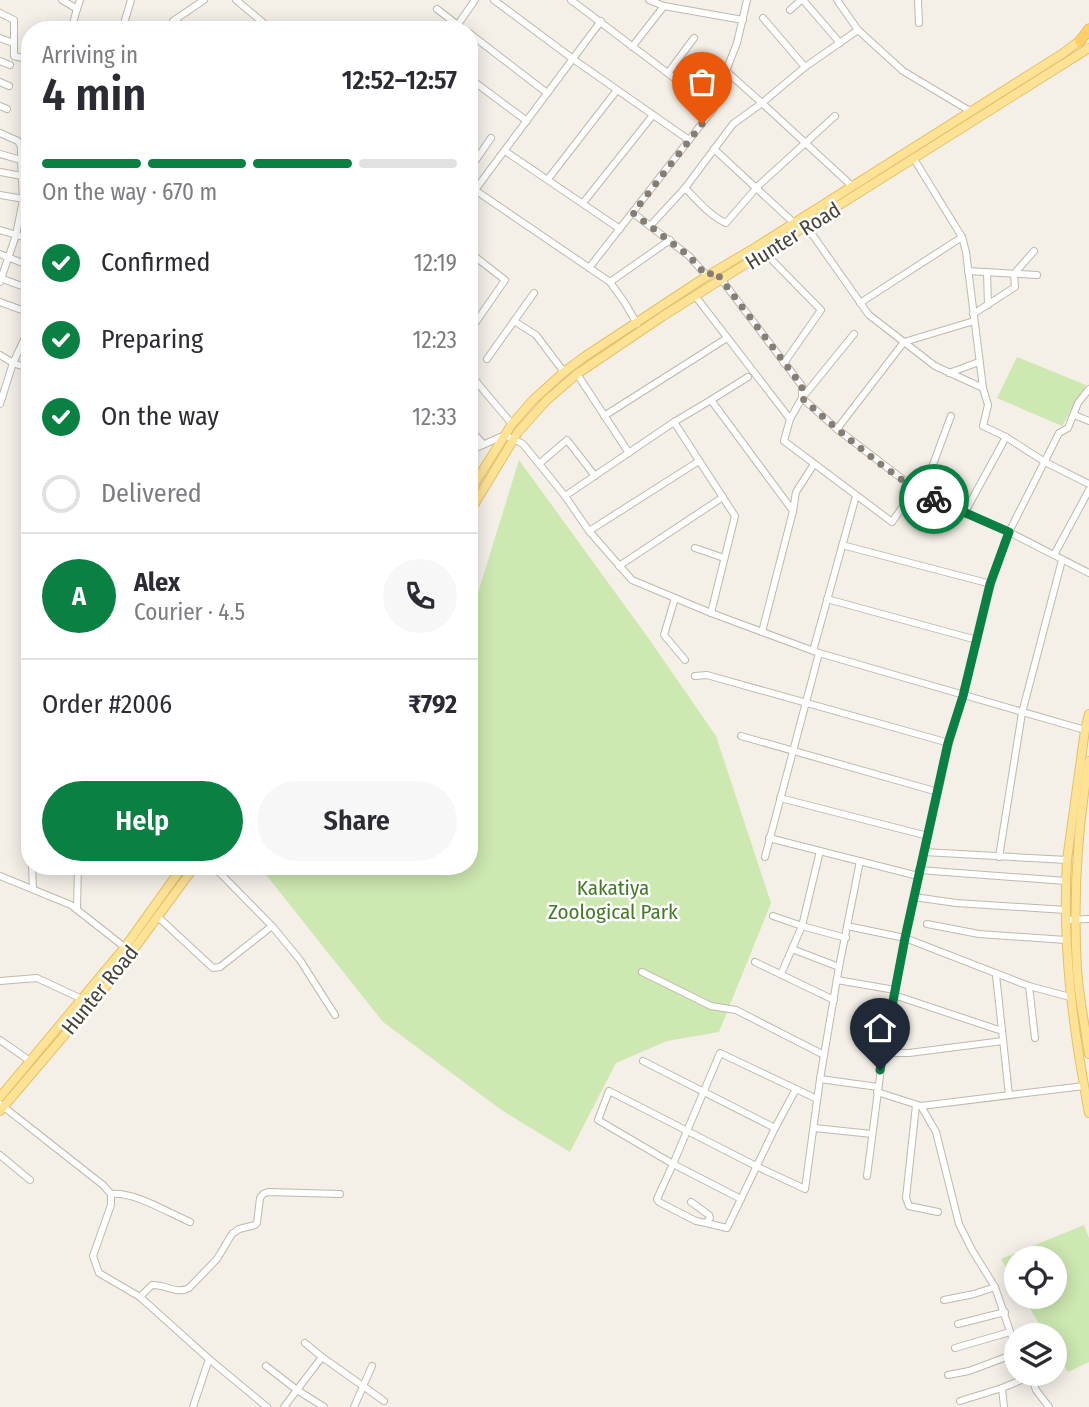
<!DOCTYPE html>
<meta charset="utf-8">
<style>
body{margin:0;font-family:"Fira Sans Condensed",sans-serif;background:#f7f7f7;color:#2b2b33;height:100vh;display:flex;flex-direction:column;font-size:26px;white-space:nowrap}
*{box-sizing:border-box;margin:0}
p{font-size:23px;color:#7c7c81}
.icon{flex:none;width:38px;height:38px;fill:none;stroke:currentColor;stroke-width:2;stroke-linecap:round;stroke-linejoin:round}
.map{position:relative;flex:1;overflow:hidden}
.side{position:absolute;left:21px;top:21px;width:457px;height:854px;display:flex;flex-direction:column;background:#fff;border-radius:28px;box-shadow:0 4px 18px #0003}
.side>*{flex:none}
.buttons{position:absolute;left:1004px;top:1246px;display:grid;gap:14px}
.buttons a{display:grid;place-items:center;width:63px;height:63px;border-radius:50%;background:#fff;box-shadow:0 4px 18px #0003;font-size:35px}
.pin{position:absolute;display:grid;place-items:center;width:60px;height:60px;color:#fff;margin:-72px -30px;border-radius:50% 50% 50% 0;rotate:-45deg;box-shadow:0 0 7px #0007}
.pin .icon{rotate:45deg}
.courier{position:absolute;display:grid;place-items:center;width:70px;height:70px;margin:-35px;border:5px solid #0b8043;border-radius:50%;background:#fff;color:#222;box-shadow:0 2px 9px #0007}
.summary em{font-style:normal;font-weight:600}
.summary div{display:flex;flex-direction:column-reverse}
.summary{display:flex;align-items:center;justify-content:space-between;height:119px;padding:0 21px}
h1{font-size:46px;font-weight:600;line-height:52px}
.bar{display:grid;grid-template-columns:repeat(4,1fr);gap:10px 7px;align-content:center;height:84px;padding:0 21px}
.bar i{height:9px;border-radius:5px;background:#e1e1e2}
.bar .current{background:#0b8043}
.bar p{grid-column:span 4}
.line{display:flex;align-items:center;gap:18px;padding:0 21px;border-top:2px solid #e1e1e2}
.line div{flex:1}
.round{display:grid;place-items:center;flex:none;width:74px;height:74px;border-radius:37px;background:#f7f7f7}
ol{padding:0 21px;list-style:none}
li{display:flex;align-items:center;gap:21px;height:77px}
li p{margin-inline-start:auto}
li .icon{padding:7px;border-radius:50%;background:#0b8043;color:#fff;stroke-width:4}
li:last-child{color:#7c7c81}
li i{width:38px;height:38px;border:4px solid #e1e1e2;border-radius:50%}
.primary-button{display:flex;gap:14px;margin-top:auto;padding:14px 21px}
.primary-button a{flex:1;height:80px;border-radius:42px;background:#0b8043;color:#fff;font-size:28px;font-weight:600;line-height:80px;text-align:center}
.primary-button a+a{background:#f7f7f7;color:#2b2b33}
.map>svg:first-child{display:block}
.green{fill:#cde8b1}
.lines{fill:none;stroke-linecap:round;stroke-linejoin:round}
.minor-casing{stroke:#bfb9aa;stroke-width:8}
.major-casing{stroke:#e3c166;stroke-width:10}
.highway-casing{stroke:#dda539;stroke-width:11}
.minor{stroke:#fff;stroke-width:6}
.major{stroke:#fee397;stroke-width:8}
.highway{stroke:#fdd06a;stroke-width:10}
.done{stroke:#847e74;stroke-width:7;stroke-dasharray:0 12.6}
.route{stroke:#0b8043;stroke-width:9}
.labels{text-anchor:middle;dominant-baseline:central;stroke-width:5;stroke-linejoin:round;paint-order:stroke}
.street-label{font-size:21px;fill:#474136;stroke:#fff}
.park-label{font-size:21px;fill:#457929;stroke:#fff}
</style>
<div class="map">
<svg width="1089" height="1407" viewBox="0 0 1089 1407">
<rect width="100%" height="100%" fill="#f4f0e8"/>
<g class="green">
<path d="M1017 357 1086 385 1062 426 997 398Z"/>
<path d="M519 460 649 639 716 736 771 903 719 1032 667 1041 616 1063 570 1152 500 1109 383 1022 259 866H469V622Z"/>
<path d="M1084 1225 1089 1238V1362L1068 1372 1055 1351V1335H1046L1023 1297H1055V1258H1017V1286L1001 1259Z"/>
</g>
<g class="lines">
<g class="minor-casing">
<g id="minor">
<path d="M62 0 77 9 80 0"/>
<path d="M236 0 272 30"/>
<path d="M494 0 573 59 689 140"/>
<path d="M571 0 714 108 589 268"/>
<path d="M649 0 664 6 743 20"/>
<path d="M747 0 737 43 726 71 762 103 805 67 858 30"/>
<path d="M803 0 840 43"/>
<path d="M837 0 858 30 903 71 970 111"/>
<path d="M918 0 919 23"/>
<path d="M437 9 464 30"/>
<path d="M790 10 801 0"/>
<path d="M0 13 14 20V56L30 60"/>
<path d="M763 18 805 67"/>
<path d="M175 20 187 30"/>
<path d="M71 30 77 9"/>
<path d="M122 30 131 0"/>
<path d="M172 30 173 21 204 0"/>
<path d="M454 30 475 0"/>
<path d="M469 33 547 93"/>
<path d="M0 38 13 43"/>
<path d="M632 47 664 6"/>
<path d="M0 61 10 65"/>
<path d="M668 73 694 38"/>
<path d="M469 78 527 121"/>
<path d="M0 82 9 86"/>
<path d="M703 99 726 71"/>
<path d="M0 106 7 109"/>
<path d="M0 133 18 141 21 147V160"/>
<path d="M714 149 794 223"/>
<path d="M505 151 620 229"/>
<path d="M0 154 21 160 23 200 16 235 0 282"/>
<path d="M914 159 962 237 966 252 983 388 988 405 983 426 1006 437 1045 462 1089 484"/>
<path d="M469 170 491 138"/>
<path d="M0 172 22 176"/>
<path d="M548 179 617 90"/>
<path d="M469 186 610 282 625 303 637 324"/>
<path d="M685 188C697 200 710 216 726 223L758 186 835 116"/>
<path d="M475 190 601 21"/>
<path d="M0 195 30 200"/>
<path d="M583 203 653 115"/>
<path d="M633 213 689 256 707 276"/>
<path d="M650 226 685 188 733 124 762 103 852 186"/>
<path d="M807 227 869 315 935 366 983 388"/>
<path d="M0 230 30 239"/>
<path d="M469 252 505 280 469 332"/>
<path d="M765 253 821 310 784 363"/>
<path d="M0 254 30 266"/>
<path d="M715 271 802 386V398L837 429 922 494 1009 532 1089 573"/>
<path d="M968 271 1037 275"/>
<path d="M987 272 988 305"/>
<path d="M0 278 30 289"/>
<path d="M610 282 670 240"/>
<path d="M696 297 790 419"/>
<path d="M0 302 30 313"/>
<path d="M860 303 962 237"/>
<path d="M973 314 1015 287 1014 274 1034 251"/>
<path d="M514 321 536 335 564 372"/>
<path d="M854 334 802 398 790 419 784 441 892 522 915 489"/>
<path d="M0 355 13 363 30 369"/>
<path d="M487 359 534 293"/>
<path d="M469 373 512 424"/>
<path d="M949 373 979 362"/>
<path d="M577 374 629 453"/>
<path d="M711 400 748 377"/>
<path d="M0 404 13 363 30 327"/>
<path d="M1074 415 1089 421"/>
<path d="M604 416 727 338"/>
<path d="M674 422 735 516 711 613"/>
<path d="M469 428 483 444"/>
<path d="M837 429 904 342 974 321"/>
<path d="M469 451 505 435 523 444 565 496 589 531 632 580 711 613 819 653 1085 730"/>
<path d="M539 464 567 440 595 476"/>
<path d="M922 494 951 416"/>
<path d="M565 496 674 422 711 400 793 511"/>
<path d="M965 512 1006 437"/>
<path d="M589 531 699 461"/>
<path d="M842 545 991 584"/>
<path d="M695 548 724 558"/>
<path d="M1054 555 1089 490"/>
<path d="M619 566 723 497"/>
<path d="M675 598 664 635 685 660"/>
<path d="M827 599 977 640"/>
<path d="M762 632 793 511 796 492 814 464"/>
<path d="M813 651 856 496"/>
<path d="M695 676 707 675 949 743"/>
<path d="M741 736 938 792"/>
<path d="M780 798 928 836"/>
<path d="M30 818V820"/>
<path d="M769 838 918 876"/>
<path d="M924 852 1067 860"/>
<path d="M765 857 819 653"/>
<path d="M999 857 1022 713 1062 560"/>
<path d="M32 866 33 889"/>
<path d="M213 866 272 926 300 960 335 1015"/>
<path d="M919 870 1066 881"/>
<path d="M0 876 71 905 127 949"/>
<path d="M914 897 956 903 1066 910"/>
<path d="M77 909 78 866"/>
<path d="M773 916 802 926 846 938"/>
<path d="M158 917 213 968 220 967 272 926"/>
<path d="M1066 920 1089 919"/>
<path d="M927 924 979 934 1066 940"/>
<path d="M847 926 905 938 1029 986 1070 997"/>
<path d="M792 949 839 967"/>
<path d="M755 962 834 1000"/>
<path d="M642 972 711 1006 736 1010 824 1055"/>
<path d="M781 974 802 926 820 851"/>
<path d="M996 975 1009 1095"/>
<path d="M837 980 895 990"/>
<path d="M0 981 37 978 82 999"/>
<path d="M1029 986 1035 1038"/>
<path d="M894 995 1002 1031"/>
<path d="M0 1040 30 1061"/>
<path d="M883 1053H909L1003 1041"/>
<path d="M643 1061 775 1128"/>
<path d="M820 1079 878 1087"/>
<path d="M877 1092 921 1106 1084 1086"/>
<path d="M0 1104 103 1185 111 1194V1205L93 1256 99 1273 140 1297 209 1359 267 1407"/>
<path d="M916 1105 906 1198 909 1206 938 1212"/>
<path d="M921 1106 936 1132 959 1224 972 1250 995 1287 1017 1352"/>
<path d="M814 1128 872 1134"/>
<path d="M0 1155 30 1180"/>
<path d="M867 1176 883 1053 905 938 949 743 963 696 991 584 1009 532 1059 433 1068 428 1078 403 1089 389"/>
<path d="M111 1194C135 1192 167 1212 190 1222"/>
<path d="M741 1199 673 1164 598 1120 609 1091 756 1166 805 1189 820 1079 839 967 860 861"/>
<path d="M691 1202 709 1215 710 1218 706 1223 696 1221 659 1202 657 1199 673 1164 720 1053 817 1099"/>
<path d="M706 1223 727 1228 775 1128 796 1089"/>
<path d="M140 1297 152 1285C165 1284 177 1295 189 1288L217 1259 232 1234 239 1229 255 1225 257 1223 260 1198 263 1194 268 1192 340 1194"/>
<path d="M944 1300 974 1294 995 1287"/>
<path d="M958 1324 1005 1312"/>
<path d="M305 1343 322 1357 384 1401"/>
<path d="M955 1348 1010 1332"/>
<path d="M266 1366 297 1390 324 1407"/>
<path d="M948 1375 969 1371 1017 1353"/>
<path d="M1031 1376 1036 1390 1049 1407"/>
<path d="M1002 1388 1004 1407"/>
<path d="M960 1401 1002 1388 1031 1376"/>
<path d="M193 1407 209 1359"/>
<path d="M284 1407 322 1357"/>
<path d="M354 1407 372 1366"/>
</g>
</g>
<g class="major-casing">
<g id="major">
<path d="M469 492 512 424 533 400 564 372 584 357 707 276 756 247 1062 54 1082 39"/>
<path d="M469 513 518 432 547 400 577 374 663 316 1089 48"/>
<path d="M1089 714 1085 730 1067 860C1062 947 1073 1028 1089 1113"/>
<path d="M1089 761C1077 830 1073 900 1077 969 1079 998 1085 1026 1089 1054"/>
<path d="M0 1097 125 947 183 866"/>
<path d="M0 1111 108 984 195 866"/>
</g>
</g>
<g class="highway-casing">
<path id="highway" d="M1080 41 1089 29"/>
</g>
<use href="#minor" class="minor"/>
<use href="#major" class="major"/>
<use href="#highway" class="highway"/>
</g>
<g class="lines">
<path class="done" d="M702 124 633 213 689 256 707 276 715 271 802 386V398C828 422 855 444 883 466 900 478 915 491 934 499"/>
<path class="route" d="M880 1070 905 938 948 743 963 696 990 584 1009 532 934 499"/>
</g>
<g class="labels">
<g class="street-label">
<text transform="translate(793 236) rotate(-32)">Hunter Road</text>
<text transform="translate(100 990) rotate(-51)">Hunter Road</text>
</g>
<g class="park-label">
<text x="613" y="888">Kakatiya<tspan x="613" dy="24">Zoological Park</tspan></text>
</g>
</g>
</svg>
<div class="buttons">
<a><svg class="icon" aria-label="locate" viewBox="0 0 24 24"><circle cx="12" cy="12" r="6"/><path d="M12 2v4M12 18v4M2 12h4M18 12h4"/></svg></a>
<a><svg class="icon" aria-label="layers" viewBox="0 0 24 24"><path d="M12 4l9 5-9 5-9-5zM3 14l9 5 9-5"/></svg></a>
</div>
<div class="pin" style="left:702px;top:124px;background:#ea580c"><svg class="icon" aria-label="bag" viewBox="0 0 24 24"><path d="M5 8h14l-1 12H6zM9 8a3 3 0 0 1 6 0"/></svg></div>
<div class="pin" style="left:880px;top:1070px;background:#1f2937"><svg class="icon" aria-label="home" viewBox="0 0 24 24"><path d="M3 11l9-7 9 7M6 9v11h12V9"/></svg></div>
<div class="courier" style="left:934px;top:499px"><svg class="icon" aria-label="bike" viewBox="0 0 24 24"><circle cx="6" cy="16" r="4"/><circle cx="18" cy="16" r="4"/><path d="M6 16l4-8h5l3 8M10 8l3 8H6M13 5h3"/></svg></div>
<section class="side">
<div class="summary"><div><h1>4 min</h1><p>Arriving in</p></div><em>12:52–12:57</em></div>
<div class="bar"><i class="current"></i><i class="current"></i><i class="current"></i><i></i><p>On the way · 670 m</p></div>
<ol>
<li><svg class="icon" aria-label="check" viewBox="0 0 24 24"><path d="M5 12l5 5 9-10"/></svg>Confirmed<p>12:19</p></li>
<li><svg class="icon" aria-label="check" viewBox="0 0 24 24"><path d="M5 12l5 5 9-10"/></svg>Preparing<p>12:23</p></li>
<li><svg class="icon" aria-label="check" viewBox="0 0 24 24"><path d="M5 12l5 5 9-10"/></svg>On the way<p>12:33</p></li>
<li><i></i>Delivered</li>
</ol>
<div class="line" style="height:126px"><b class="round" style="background:#0b8043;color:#fff">A</b><div><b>Alex</b><p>Courier · 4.5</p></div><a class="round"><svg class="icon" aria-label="phone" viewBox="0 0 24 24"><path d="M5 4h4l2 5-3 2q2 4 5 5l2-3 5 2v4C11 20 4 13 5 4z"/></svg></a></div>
<div class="line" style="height:91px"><div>Order #2006</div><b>₹792</b></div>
<div class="primary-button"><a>Help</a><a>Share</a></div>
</section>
</div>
